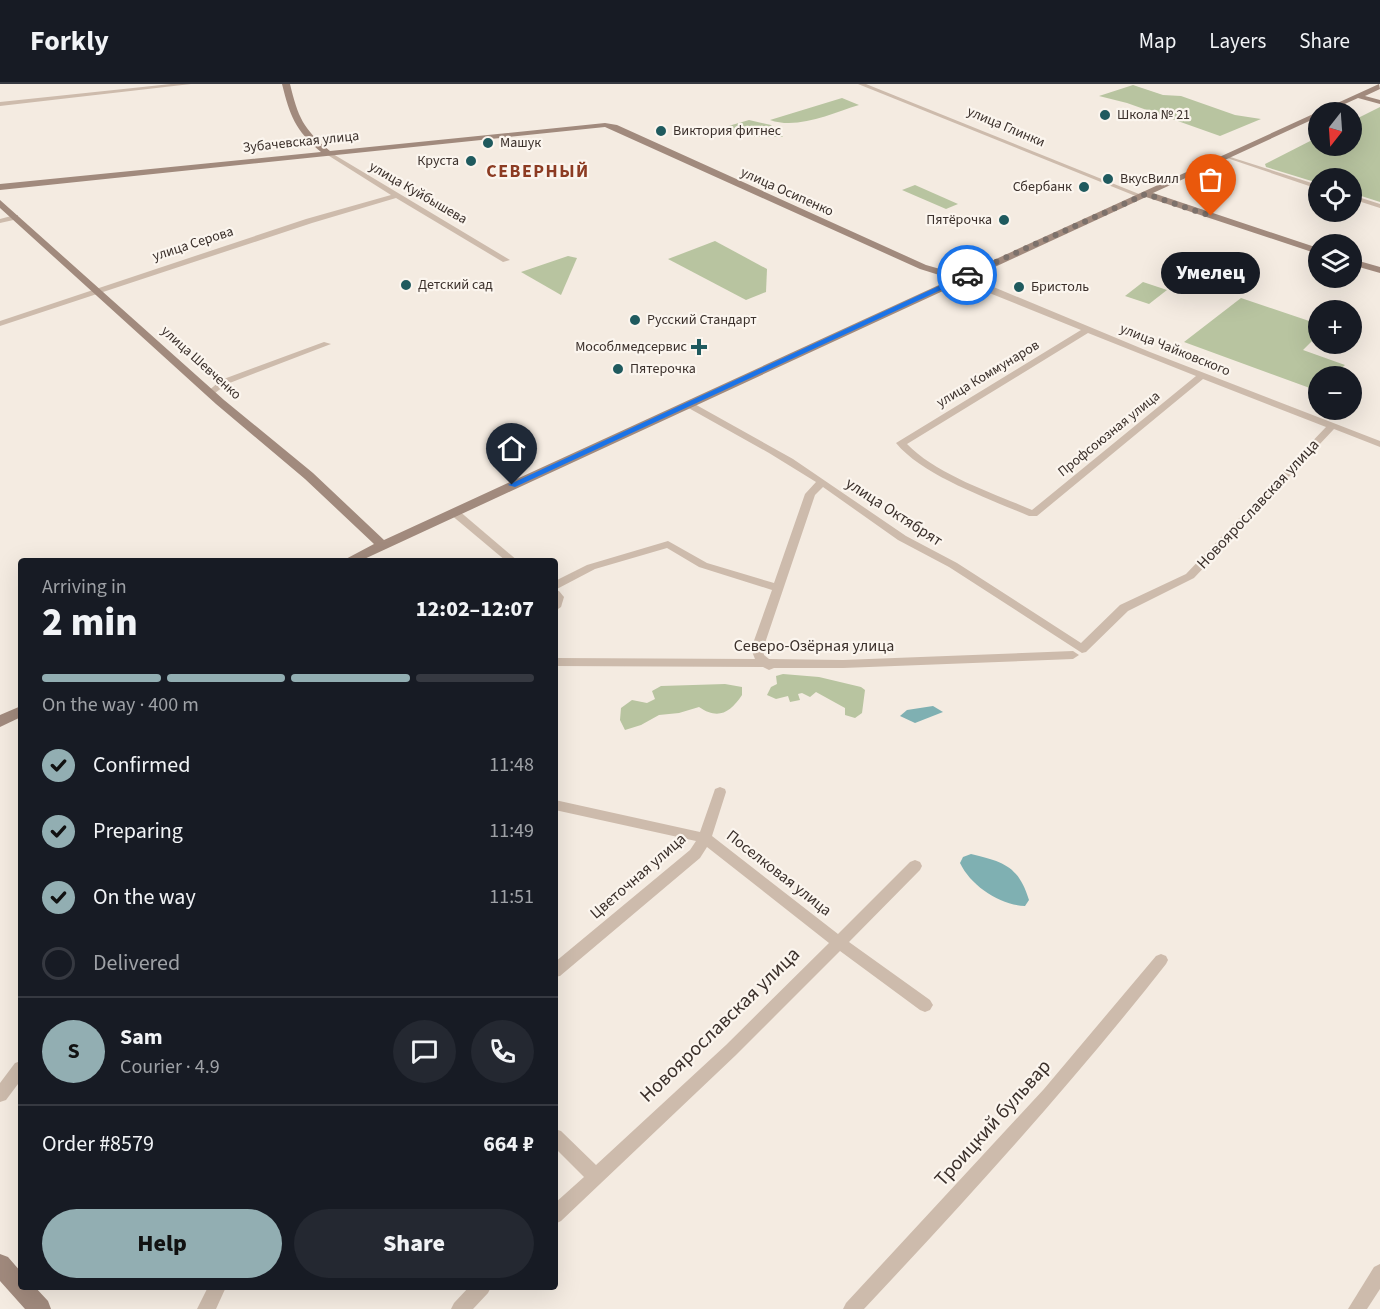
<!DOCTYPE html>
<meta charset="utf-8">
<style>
body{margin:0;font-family:"Source Sans 3",sans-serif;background:#242831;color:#f1f3f6;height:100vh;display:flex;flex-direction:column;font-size:22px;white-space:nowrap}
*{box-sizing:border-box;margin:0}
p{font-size:20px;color:#9ea1a6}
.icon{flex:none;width:33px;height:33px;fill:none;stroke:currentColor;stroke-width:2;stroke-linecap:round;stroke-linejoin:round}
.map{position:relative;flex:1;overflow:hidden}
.panel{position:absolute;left:18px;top:474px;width:540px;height:732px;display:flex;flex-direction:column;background:#171b24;border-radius:6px;box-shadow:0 6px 24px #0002}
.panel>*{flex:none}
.needle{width:39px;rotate:197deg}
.buttons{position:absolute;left:1308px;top:18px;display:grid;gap:12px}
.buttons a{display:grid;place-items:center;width:54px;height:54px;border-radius:50%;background:#171b24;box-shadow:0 6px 24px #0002;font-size:30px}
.pin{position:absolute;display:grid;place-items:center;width:51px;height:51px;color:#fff;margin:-62px -26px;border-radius:50% 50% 50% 0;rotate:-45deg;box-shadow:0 0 6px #0007}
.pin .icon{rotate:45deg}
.courier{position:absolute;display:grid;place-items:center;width:60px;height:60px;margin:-30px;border:4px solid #1a73e8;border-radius:50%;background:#fff;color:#222;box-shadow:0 2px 8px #0007}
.bubble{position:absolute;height:42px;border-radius:21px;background:#171b24;box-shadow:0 6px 24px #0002;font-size:20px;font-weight:800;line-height:42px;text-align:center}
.headline em{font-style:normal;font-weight:800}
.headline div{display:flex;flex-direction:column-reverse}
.headline{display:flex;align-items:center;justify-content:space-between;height:102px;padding:0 24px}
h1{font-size:39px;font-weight:800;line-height:45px}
.bar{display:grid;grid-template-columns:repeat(4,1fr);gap:9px 6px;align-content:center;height:72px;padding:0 24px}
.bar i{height:8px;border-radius:4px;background:#363941}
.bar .on{background:#92aeb2}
.bar p{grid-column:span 4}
.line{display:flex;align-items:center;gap:15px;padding:0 24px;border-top:2px solid #363941}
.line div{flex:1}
.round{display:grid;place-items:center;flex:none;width:63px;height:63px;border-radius:32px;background:#242831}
ol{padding:0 24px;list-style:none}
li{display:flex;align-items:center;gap:18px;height:66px}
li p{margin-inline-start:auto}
li .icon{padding:6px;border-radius:50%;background:#92aeb2;color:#111;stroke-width:4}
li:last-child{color:#9ea1a6}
li i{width:33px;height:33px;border:3px solid #363941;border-radius:50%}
.primary-button{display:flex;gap:12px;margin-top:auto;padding:12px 24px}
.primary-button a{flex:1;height:69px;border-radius:36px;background:#92aeb2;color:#111;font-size:24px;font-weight:800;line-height:69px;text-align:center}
.primary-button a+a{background:#242831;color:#f1f3f6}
header{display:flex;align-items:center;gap:36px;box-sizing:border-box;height:84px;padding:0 30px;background:#171b24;border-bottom:2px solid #363941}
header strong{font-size:28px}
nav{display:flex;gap:33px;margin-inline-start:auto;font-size:21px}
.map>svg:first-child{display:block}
.green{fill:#b8c4a0}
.water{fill:#7fb0b2}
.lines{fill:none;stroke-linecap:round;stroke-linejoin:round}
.street{fill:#cdbbac;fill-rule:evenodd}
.secondary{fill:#a18a7d;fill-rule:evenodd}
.route{fill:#1a73e8}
.done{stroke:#7c716b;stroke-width:6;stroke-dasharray:0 10.8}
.poi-dot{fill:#1f5a5e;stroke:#fbf5ee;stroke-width:2}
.labels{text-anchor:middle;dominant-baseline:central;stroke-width:4.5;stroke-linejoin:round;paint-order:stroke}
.far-poi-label{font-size:14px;fill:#3b302b;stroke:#fbf5ee;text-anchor:start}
.far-street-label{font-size:14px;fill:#3b302b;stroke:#fbf5ee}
.street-label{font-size:16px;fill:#3b302b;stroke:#fbf5ee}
.far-district-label{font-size:18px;font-weight:bold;letter-spacing:1.5px;fill:#8c3b22;stroke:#fbf5ee}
.near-street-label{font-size:20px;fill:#3b302b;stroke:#fbf5ee}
</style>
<header>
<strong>Forkly</strong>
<nav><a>Map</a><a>Layers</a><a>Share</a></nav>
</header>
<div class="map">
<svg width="1380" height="1225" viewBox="0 0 1380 1225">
<rect width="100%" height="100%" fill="#f4ebe1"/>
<g class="green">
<path d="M1133 1 1163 11 1181 12 1235 31 1261 35 1220 52 1127 19 1099 12Z"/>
<path d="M842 14 859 21C832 29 798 46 770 36Z"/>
<path d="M1380 23V118L1352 109V94H1318V99L1266 83 1265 80 1318 53V62H1352V37Z"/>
<path d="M749 36 771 41 783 53H748L725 43Z"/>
<path d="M915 101 958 120 946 125 902 106Z"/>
<path d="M715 157 767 185 766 208 746 216 668 175Z"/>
<path d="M568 172 577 174 561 211 521 188Z"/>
<path d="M1143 198 1167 206 1149 220 1125 212Z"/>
<path d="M1241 214 1318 240V251L1303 266 1345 281 1333 292H1318V307L1184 258Z"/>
<path d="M783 590 819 593 861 603 865 606 862 629 855 634 845 631V624L816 608 810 613 802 609 798 610 800 616 790 618 788 612 776 615 767 611 771 603 777 600 776 592Z"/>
<path d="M725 600 742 603V611C730 629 718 636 699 623L679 629 659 631 641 641 625 646 620 636 621 624 632 616 647 619 655 615 652 607 661 602Z"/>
</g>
<g class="water">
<path d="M933 622 943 628 915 639 900 632 907 626Z"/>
<path d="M971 770C1003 778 1018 781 1029 816L1025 822C1000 821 971 802 960 779L963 773Z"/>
</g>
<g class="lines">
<g class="street">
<path d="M171 0H191L0 22V18Z"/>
<path d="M858 0H866L1144 112 1138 113Z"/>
<path d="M328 67 510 176 503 178 396 114 312 139 0 242V237L306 135 391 111 326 70 325 69Z"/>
<path d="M1224 71 1318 101V105L1224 73Z"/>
<path d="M1352 111 1380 120V124L1352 115Z"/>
<path d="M15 131H18V135L0 139V135Z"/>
<path d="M957 192 984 199 1150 268 1380 357V363L1334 345 1194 494 1128 527 1086 568 1082 569 949 483 898 456 823 403 815 411 763 565 764 571 769 575 843 576 1073 567 1079 571 1073 575 843 584H774L769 586 763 583 555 582V574L755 575 751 565 772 506 699 483 667 464 595 485 555 506V497L587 481 668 457 707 479 774 499 805 410 816 398 769 369 685 322V318H691L793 375 906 452 957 479 1081 559 1120 521 1186 490 1326 343 1203 295 1037 432H1029C990 415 923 392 896 359L1081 246 957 196ZM1088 249 1196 292 1032 426C993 409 937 391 907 360Z"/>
<path d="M324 258 331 260 227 300 211 312 206 309 221 296Z"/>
<path d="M454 425 458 426 518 477H506L450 430 449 428Z"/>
<path d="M555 506 559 507 564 513 561 523 555 527Z"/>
<path d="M720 703 725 705 726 708 712 752 838 850 910 778 915 776 920 778 922 782 920 786 849 858 930 916 933 921 930 926 925 928 920 926 840 867 736 971 561 1137 555 1140V1119L584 1093 555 1064V1045L561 1047 596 1081 726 961 829 859 707 763 700 774 560 892 555 893V878L690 766 696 757 555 726V716L700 748 714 708 715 705Z"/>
<path d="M1161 870 1166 872 1168 876 1166 880C1071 1001 969 1113 864 1225H843L846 1219 1044 1005 1156 872Z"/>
<path d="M21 977V996L6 1016 0 1018V999L15 979Z"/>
<path d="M1380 1180V1205L1367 1225H1348L1374 1183Z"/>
<path d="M208 1203H226L216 1225H197Z"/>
<path d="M469 1203H491L488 1209 473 1225H451L454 1219Z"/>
</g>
<g class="secondary">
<path d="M282 0H290C298 33 303 45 330 67L605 39 617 41 926 181 961 191 1379 0 1380 5 1365 12 1380 16V20L1358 14 1327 28H1318V33L1153 109 1318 164V170L1146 113 360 477H342L374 460 305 395 216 320 0 124V116L224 316 313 389 384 456 952 195 920 185 605 43 0 106V100L321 68C295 46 290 32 282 0Z"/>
<path d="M1352 175 1380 183V189L1352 181Z"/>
<path d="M21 622V633L0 643V631Z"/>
<path d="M0 1170 8 1173 21 1188V1203H35L48 1217 51 1225H25L0 1197Z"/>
</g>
</g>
<path class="route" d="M967 189 969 193 515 403 508 401Z"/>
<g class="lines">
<path class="done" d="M967 191 1146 110 1211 132"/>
</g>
<g class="poi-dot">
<circle cx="1105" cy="31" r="6"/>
<circle cx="661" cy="47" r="6"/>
<circle cx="488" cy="59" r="6"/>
<circle cx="471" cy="77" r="6"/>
<circle cx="1108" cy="95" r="6"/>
<circle cx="1084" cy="103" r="6"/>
<circle cx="1004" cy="136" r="6"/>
<circle cx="406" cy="201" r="6"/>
<circle cx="1019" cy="203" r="6"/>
<circle cx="635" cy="236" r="6"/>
<path d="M696 254h6v6h6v6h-6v6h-6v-6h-6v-6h6z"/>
<circle cx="618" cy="285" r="6"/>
</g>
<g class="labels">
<g class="far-poi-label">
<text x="1117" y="31">Школа № 21</text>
<text x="673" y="47">Виктория фитнес</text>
<text x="500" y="59">Машук</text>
<text x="459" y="77" text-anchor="end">Круста</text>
<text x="1120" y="95">ВкусВилл</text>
<text x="1072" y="103" text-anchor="end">Сбербанк</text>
<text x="992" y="136" text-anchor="end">Пятёрочка</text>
<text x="418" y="201">Детский сад</text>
<text x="1031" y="203">Бристоль</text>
<text x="647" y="236">Русский Стандарт</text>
<text x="687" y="263" text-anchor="end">Мособлмедсервис</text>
<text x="630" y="285">Пятерочка</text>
</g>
<g class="far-street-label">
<text transform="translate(1006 43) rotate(23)">улица Глинки</text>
<text transform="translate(301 58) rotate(-6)">Зубачевская улица</text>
<text transform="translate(787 108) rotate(24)">улица Осипенко</text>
<text transform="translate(418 109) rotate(30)">улица Куйбышева</text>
<text transform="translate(193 160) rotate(-18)">улица Серова</text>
<text transform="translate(1175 266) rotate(22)">улица Чайковского</text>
<text transform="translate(201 279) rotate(42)">улица Шевченко</text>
<text transform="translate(988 290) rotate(-31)">улица Коммунаров</text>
<text transform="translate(1109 350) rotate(-39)">Профсоюзная улица</text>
</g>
<g class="street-label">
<text transform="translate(1258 420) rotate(-47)">Новоярославская улица</text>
<text transform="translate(894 428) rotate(33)">улица Октябрят</text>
<text x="814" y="562">Северо-Озёрная улица</text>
<text transform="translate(779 789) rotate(38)">Поселковая улица</text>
<text transform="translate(638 792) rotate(-41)">Цветочная улица</text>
</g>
<g class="far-district-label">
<text x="538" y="87">СЕВЕРНЫЙ</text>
</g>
<g class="near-street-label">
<text transform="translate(720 941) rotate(-44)">Новоярославская улица</text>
<text transform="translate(993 1039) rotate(-48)">Троицкий бульвар</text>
</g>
</g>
</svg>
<div class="buttons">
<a><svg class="needle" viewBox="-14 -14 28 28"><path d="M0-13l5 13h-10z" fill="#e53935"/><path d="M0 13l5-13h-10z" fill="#9ea1a6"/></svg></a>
<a><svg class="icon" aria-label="locate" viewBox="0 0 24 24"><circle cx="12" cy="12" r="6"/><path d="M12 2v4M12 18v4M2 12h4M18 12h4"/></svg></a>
<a><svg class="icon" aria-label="layers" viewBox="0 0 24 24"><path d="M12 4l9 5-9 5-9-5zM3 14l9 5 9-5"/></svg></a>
<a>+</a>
<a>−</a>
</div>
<div class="pin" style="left:1211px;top:132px;background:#ea580c"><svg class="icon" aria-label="bag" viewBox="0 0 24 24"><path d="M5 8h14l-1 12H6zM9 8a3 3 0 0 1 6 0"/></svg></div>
<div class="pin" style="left:512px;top:401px;background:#1f2937"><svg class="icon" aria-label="home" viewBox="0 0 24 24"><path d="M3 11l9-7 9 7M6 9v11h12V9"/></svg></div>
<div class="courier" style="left:967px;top:191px"><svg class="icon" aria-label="car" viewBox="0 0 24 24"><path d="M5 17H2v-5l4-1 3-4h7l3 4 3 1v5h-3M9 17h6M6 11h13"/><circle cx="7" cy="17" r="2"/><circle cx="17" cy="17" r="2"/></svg></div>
<div class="bubble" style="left:1161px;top:168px;width:99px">Умелец</div>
<section class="panel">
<div class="headline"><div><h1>2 min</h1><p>Arriving in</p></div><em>12:02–12:07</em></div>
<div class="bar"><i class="on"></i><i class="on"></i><i class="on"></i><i></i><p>On the way · 400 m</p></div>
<ol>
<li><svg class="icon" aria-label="check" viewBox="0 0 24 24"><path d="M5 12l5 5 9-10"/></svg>Confirmed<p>11:48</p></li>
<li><svg class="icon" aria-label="check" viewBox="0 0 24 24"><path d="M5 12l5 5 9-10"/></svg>Preparing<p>11:49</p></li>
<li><svg class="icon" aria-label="check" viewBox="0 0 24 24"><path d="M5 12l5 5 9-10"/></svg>On the way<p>11:51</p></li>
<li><i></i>Delivered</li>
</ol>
<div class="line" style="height:108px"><b class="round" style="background:#92aeb2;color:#111">S</b><div><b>Sam</b><p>Courier · 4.9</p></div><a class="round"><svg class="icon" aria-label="chat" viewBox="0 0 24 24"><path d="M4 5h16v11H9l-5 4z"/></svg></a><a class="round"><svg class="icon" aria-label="phone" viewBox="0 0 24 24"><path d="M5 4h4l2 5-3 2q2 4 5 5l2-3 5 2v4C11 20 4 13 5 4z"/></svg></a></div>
<div class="line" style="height:78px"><div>Order #8579</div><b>664 ₽</b></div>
<div class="primary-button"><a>Help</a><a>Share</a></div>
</section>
</div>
